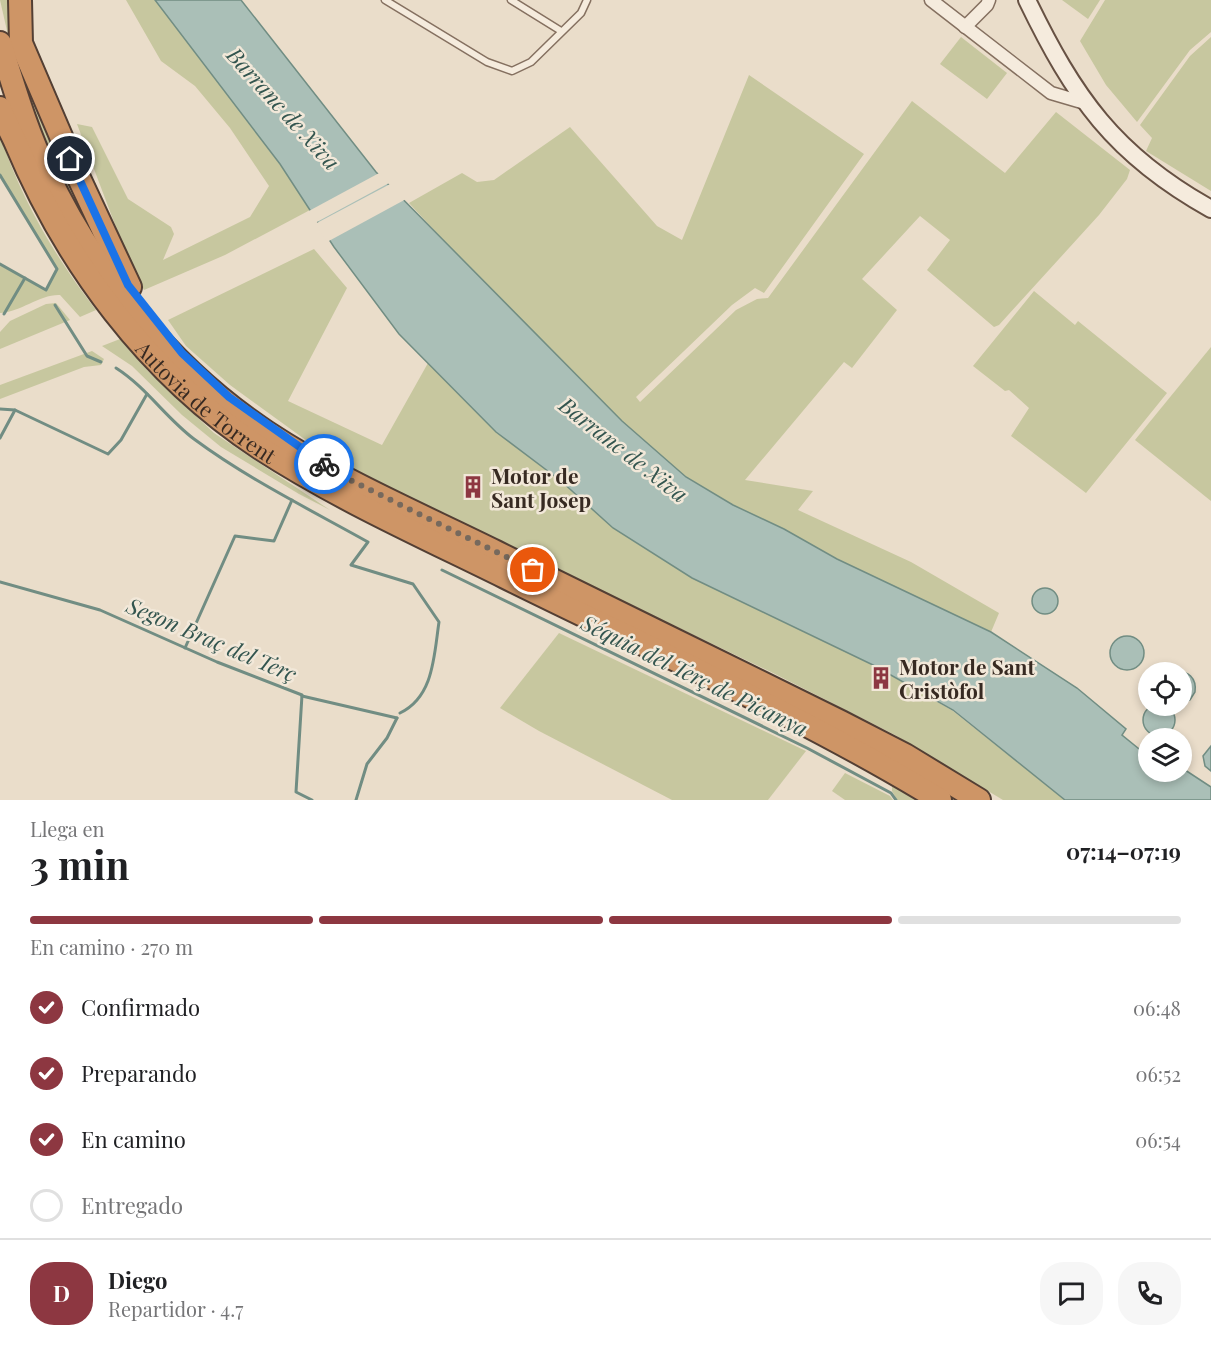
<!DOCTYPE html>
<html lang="es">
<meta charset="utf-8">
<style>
body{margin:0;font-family:"Playfair Display",serif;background:#f6f6f6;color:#202124;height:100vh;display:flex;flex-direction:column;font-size:22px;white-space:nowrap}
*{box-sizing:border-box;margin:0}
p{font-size:20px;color:#757577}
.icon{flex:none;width:33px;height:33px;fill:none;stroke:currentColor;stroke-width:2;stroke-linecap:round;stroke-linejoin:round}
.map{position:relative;height:800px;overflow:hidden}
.panel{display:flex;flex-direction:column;background:#fff;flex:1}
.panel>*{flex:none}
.buttons{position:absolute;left:1138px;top:662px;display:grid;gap:12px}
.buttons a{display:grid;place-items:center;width:54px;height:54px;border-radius:50%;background:#fff;box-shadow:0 3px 9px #0003;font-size:30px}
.pin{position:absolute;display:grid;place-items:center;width:51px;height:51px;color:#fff;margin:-26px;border:3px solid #fff;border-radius:50%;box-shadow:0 2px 6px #0007}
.courier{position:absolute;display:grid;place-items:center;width:60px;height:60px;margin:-30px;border:4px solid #1a73e8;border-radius:50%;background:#fff;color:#222;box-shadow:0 2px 8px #0007}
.summary em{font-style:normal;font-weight:700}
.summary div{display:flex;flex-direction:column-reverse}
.summary{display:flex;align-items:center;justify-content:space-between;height:102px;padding:0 30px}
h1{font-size:39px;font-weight:700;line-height:45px}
.bar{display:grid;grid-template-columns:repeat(4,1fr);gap:9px 6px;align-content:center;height:72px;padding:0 30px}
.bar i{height:8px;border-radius:4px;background:#e0e0e0}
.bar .on{background:#8d3741}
.bar p{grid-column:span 4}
.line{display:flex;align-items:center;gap:15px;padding:0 30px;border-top:2px solid #e0e0e0}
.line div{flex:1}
.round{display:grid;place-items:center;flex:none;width:63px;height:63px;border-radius:24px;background:#f6f6f6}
ol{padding:0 30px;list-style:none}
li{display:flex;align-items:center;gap:18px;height:66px}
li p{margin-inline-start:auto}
li .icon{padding:6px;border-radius:50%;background:#8d3741;color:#fff;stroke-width:4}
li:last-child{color:#757577}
li i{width:33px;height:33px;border:3px solid #e0e0e0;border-radius:50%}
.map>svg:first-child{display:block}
.green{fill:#c7c79f}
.water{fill:#aabfb7;stroke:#718d83;stroke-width:1.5}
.pier{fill:#eaddca}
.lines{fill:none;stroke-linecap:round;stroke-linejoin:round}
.stream{stroke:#718d83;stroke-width:3}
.lane-casing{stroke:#857060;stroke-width:9}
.street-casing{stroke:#857060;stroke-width:15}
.secondary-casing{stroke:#675143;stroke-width:20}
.highway-casing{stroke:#533f34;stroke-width:26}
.lane{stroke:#f5ebdd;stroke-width:6}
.street{stroke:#f5ebdd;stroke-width:12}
.secondary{stroke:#f5ebdd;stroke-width:16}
.highway{stroke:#ce9566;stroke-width:22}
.done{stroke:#76695d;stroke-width:6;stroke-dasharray:0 10.8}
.route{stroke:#1a73e8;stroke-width:8}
.labels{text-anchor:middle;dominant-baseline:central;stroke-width:5;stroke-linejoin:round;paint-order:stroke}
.street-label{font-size:21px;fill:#372a22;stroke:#f2e8d9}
.poi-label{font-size:21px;font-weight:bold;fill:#372a22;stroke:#f2e8d9;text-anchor:start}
.water-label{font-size:22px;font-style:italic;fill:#33554f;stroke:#f2e8d9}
</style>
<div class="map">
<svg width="1211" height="800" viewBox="0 0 1211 800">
<rect width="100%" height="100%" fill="#eaddca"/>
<g class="green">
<path d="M0 0H11L97 240 58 177 10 44Z"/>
<path d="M126 0H155L281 166 310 210 225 255 144 290 131 267 77 124 92 127 128 199 171 227 174 234 163 260 250 217 269 186 230 128 195 86 161 61Z"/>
<path d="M1062 0H1100L1088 19Z"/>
<path d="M1105 0H1211V32L1190 50 1137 122 1106 85 1080 41Z"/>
<path d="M961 37 1007 73 987 99 940 64Z"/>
<path d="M1211 37V191L1146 151 1152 138 1140 125 1190 56Z"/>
<path d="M749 75 864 154 764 293 755 288 732 305 636 397 640 402 736 310 757 299 768 298 912 101 1005 173 1056 112 1130 170 1127 179 1099 215 999 325 994 327 927 270 950 240 920 216 862 279 897 310 852 368 844 362 745 480 813 491 798 510 911 562 999 613 991 632 837 559 784 529 733 505 686 477 622 421 482 282 409 203 462 173 477 182 494 180 570 127 657 226 682 240Z"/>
<path d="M0 135C21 199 55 257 96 310L80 317 60 295C40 294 21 312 0 313V265L45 290 57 269 0 175Z"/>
<path d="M314 249 347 288 288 401 382 445 428 363 496 432 561 481 613 528 692 578 873 665 953 711 1065 800H1003L895 735 771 672 379 484 314 446 230 385 186 346 168 320Z"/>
<path d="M1034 291 1075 325 1078 321 1167 393 1086 493 1011 436 1029 408 1009 390 1005 391 973 366Z"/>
<path d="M56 303 70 320 0 349V332L10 321 46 304Z"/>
<path d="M120 339 148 371 214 433 330 510 299 494 221 447 182 415 132 366 102 346Z"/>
<path d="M1211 347V501L1135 440Z"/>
<path d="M92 351 104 359 101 365 84 367 0 399V385Z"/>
<path d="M559 633 806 751 768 800H672L539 731 500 708Z"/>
<path d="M845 773 890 796 893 800H845L832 791Z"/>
<path d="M892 784 915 800H897L892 791Z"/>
</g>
<g class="water">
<path d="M155 0H241L376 172 622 421 686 477 733 505 784 529 837 559 991 632 1077 688 1126 729 1122 735 1149 757V771H1182V768L1211 787V800H1065L953 710 873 665 692 578 613 528 561 481 496 432 399 334 334 247 280 164Z"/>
<circle cx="1045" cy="601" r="13"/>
<circle cx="1127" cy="653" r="17"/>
<path d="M1175 672C1188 670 1197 678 1195 692L1190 700 1182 703V672Z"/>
<circle cx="1159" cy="720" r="16"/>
<path d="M1211 746V771L1205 766 1203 756Z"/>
</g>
<g class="pier">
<path d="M381 172 391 182 315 223 307 212Z"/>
<path d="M392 183 408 198 327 242 315 224Z"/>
</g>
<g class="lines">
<g class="stream">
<path d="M0 175 57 269 46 290 0 264"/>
<path d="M55 305 87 356 101 362"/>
<path d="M4 314 25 278"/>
<path d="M116 368C146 387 166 418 194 439 248 479 309 509 368 542L351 565 413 584 439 622C434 655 434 697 400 713"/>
<path d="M0 409 15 410 108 454 121 440 147 394"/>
<path d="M0 438 15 410"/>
<path d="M442 570 807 748 891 793 896 800"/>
<path d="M0 582 100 610 217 662 302 695 296 792 312 800"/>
<path d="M185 648 235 536 274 541 292 500"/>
<path d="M302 696 397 718"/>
<path d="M356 800 367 764 387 738 397 718"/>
</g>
<g class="lane-casing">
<g id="lane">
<path d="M385 0 487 62 512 71 531 62 581 13 587 0"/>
<path d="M511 0 561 31"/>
</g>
</g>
<g class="street-casing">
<g id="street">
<path d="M931 0 1051 93 1085 103"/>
<path d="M965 27 987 5 989 0"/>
</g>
</g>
<g class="secondary-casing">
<path id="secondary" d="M1027 0C1074 97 1114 155 1211 209"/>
</g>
<g class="highway-casing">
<g id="highway">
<path d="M20 0 21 43 78 176 130 287"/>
<path d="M0 43C14 87 26 130 46 171 94 273 171 369 266 432 337 479 419 514 496 552 611 609 726 665 841 722L905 755 979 800"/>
<path id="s1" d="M0 108C4 120 10 130 15 141 66 263 148 374 260 448 337 498 422 536 505 577 650 649 801 715 940 800"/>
</g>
</g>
<use href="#lane" class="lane"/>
<use href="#street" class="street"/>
<use href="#secondary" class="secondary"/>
<use href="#highway" class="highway"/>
</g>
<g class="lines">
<path class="done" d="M324 464 346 478 533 570"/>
<path class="route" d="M70 159 128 285 182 353 229 397 324 464"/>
</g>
<defs>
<g id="building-bare" transform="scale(1.8)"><path d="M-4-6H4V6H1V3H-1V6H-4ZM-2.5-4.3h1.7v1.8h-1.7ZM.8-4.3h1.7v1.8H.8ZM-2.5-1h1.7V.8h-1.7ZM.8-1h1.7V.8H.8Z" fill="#8d3741" stroke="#f2e8d9" stroke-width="2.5" paint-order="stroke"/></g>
</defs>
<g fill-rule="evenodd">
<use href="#building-bare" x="473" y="487"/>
<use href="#building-bare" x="881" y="678"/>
</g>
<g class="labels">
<g class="street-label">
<text stroke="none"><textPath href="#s1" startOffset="364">Autovia de Torrent</textPath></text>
</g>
<g class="poi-label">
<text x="491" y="475">Motor de<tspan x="491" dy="24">Sant Josep</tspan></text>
<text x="899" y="666">Motor de Sant<tspan x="899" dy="24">Cristòfol</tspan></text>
</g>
<g class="water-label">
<text transform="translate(284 108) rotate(48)">Barranc de Xiva</text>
<text transform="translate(624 449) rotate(38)">Barranc de Xiva</text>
<text transform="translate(212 639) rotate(23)">Segon Braç del Terç</text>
<text transform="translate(695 675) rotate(26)">Séquia del Terç de Picanya</text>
</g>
</g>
</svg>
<div class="buttons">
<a><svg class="icon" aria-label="locate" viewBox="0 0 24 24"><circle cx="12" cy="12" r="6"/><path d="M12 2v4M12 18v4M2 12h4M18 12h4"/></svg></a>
<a><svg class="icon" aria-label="layers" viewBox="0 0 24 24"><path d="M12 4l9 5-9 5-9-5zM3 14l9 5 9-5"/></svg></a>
</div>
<div class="pin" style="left:533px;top:570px;background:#ea580c"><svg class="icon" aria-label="bag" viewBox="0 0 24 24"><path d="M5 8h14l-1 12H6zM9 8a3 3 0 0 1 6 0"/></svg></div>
<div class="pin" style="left:70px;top:159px;background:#1f2937"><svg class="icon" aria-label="home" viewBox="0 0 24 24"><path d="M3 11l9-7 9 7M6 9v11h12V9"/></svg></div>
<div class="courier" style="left:324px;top:464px"><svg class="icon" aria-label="bike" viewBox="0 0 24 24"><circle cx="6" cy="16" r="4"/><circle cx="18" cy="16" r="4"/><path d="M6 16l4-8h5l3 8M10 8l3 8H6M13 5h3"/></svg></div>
</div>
<section class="panel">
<div class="summary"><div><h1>3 min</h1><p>Llega en</p></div><em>07:14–07:19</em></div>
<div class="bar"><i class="on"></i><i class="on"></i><i class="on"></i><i></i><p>En camino · 270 m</p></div>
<ol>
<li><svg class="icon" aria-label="check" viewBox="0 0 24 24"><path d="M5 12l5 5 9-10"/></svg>Confirmado<p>06:48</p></li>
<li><svg class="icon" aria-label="check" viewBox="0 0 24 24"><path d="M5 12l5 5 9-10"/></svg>Preparando<p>06:52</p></li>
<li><svg class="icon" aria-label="check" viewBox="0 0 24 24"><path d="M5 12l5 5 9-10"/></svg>En camino<p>06:54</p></li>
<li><i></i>Entregado</li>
</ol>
<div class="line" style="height:108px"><b class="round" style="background:#8d3741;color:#fff">D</b><div><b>Diego</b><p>Repartidor · 4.7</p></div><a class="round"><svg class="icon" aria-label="chat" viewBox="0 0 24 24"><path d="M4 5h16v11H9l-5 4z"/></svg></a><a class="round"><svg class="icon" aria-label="phone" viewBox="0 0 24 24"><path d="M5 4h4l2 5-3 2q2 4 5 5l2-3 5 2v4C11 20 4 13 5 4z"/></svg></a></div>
</section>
